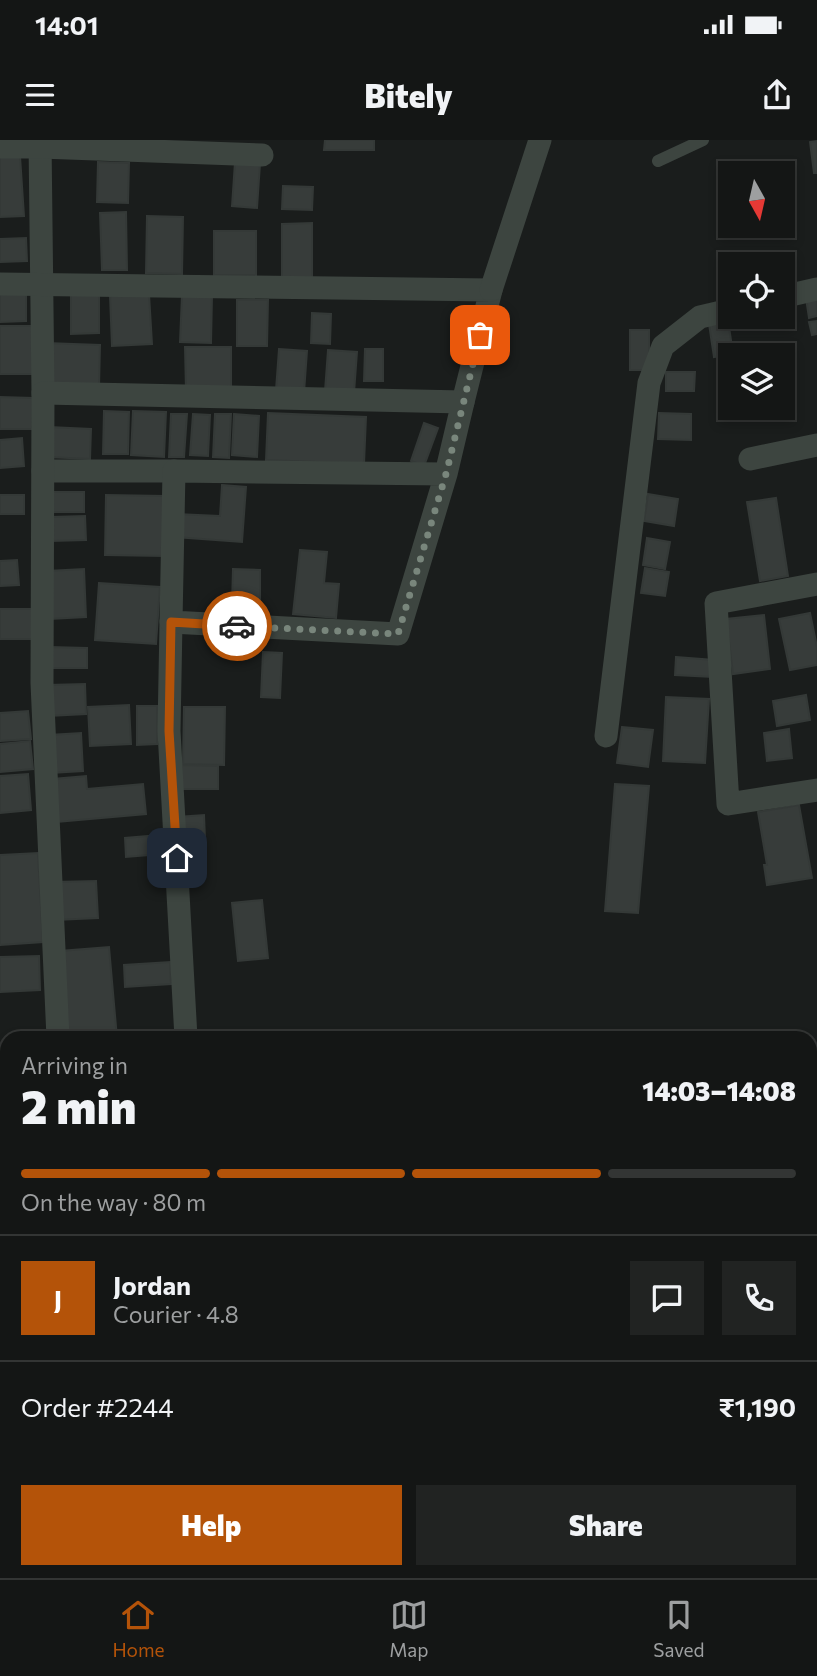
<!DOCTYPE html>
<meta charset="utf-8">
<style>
body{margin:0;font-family:Commissioner,sans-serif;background:#212322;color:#f1f3f6;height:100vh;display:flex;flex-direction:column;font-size:26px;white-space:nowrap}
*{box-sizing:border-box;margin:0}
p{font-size:23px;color:#9d9fa0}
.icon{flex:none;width:38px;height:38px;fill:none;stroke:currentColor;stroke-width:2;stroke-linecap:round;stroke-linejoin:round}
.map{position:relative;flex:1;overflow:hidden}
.sheet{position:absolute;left:0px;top:891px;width:817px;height:548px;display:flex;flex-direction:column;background:#141615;border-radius:21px 21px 0 0;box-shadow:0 4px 10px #0003,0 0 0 2px #333534}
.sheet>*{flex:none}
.needle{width:46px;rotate:172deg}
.tools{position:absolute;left:718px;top:21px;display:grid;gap:14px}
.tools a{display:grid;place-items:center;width:77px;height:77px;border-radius:0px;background:#141615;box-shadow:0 4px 10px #0003,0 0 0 2px #333534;font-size:35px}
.pin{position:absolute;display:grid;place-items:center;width:60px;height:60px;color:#fff;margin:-30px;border-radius:14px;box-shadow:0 4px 10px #0006}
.courier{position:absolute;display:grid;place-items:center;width:70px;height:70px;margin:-35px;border:5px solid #b45309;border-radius:50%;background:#fff;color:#222;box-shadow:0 2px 9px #0007}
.overview em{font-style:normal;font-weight:800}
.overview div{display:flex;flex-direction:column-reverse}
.overview{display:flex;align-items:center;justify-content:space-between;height:119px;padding:0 21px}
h1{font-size:46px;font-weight:800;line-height:52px}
.bar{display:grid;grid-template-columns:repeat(4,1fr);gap:10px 7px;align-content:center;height:84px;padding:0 21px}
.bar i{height:9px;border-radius:5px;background:#333534}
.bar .selected{background:#b45309}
.bar p{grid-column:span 4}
.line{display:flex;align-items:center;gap:18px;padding:0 21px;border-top:2px solid #333534}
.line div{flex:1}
.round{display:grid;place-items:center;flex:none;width:74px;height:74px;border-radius:0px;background:#212322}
.action{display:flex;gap:14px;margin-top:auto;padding:14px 21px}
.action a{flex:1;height:80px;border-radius:0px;background:#b45309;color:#fff;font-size:28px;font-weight:800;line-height:80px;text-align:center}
.action a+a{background:#212322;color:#f1f3f6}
.status{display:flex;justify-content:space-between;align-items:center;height:49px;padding:0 35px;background:#141615;direction:ltr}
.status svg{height:19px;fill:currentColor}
header{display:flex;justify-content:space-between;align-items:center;height:91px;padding:0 21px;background:#141615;font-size:32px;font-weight:800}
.dock{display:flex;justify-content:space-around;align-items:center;height:98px;border-top:2px solid #333534;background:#141615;font-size:19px;color:#9d9fa0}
.dock a{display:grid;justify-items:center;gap:4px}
.dock .selected{color:#b45309}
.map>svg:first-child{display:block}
.built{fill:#262a29}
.water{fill:#2f432f}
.building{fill:#373c3a;stroke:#343937;stroke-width:2}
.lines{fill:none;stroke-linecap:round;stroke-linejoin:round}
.service{stroke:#3d4540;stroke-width:12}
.minor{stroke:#3d4540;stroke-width:23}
.done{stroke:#79867c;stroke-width:7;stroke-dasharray:0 12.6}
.route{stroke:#b45309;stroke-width:9}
</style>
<div class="status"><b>14:01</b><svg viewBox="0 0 49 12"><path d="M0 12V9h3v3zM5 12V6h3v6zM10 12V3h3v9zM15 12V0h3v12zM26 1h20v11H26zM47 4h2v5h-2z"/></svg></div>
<header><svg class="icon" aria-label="menu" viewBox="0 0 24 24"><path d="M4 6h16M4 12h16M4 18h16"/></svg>Bitely<svg class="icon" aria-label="share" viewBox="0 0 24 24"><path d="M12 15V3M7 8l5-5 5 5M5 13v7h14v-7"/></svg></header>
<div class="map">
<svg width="817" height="1438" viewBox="0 0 817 1438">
<rect width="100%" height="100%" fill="#1a1d1c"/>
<path class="built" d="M217 1432H613L649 1438H218Z"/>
<g class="water">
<path d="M0 970H7V1432H157V1438H0Z"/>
<path d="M347 1432H809L815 1438H396L353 1434Z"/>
</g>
<g class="building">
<path d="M325 0H374V10H324Z"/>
<path d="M817 1V33H814L810 2Z"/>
<path d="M20 16 24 76 0 77V17Z"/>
<path d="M98 22 129 23 128 63 97 62Z"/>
<path d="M235 22 260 24 257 68 232 66Z"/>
<path d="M283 46 313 47 312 70 282 69Z"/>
<path d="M126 72 127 130H102L100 73Z"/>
<path d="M147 76 183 77 182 134 146 133Z"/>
<path d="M312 83V137H282V84Z"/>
<rect x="214" y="91" width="42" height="44"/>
<path d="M26 98 27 121 0 122V99Z"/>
<path d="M26 153V181L0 182V154Z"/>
<path d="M71 153H99V193L71 194Z"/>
<path d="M149 154 152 204 112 206 110 156Z"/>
<path d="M182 155 212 156 211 203 180 202Z"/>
<path d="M817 156V176L809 178 806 158Z"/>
<path d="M237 160H268L267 206H237Z"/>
<path d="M312 173 331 174 330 204 311 203Z"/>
<path d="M728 180 733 214 714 217 709 184Z"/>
<path d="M817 181V194L812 195 809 182Z"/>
<rect x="0" y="186" width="35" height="48"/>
<rect x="630" y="190" width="19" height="40"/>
<path d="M46 203 100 205 99 247 48 245Z"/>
<path d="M185 207H231V251H186Z"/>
<path d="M279 209 307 211 304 253 276 250Z"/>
<path d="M365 209H383V241H364Z"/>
<path d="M328 210 357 212 354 253 325 251Z"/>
<path d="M666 232H695L694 251H666Z"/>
<path d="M0 257 33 258 32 289H0Z"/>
<path d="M104 271 129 272 128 314H103Z"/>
<path d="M133 271 166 272 164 317 131 315Z"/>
<path d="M268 273 366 277 364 324 266 320Z"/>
<path d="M659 273 691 274V300L658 299Z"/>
<path d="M171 274H187L184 317H169Z"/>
<path d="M193 274 210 275 208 316 190 315Z"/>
<path d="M215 274H231L229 318 213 317Z"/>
<path d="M234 274 259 276 257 317 232 315Z"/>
<path d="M424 283 438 288 424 326 411 321Z"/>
<path d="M49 287 91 289 90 319 47 317Z"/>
<path d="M22 298 24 326 0 328V300Z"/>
<path d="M222 345 246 347 242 402 175 397 177 374 220 376Z"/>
<path d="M52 352H84V372H51Z"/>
<path d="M648 354 678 359 674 386 644 381Z"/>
<rect x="0" y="355" width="24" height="19"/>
<path d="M106 355 165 356 164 416 105 415Z"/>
<path d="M776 358 788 436 760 441 747 362Z"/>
<path d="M85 376 86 400 51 401V377Z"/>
<path d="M647 398 670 402 665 429 643 425Z"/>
<path d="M300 410 327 412 324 443 339 444 336 478 293 474Z"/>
<path d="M17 420 19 445 0 446V421Z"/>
<path d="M645 428 669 432 665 456 641 453Z"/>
<path d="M84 429 86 477 50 479 47 431Z"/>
<path d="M233 429 260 430V463H232Z"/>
<path d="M99 443 160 447 156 504 95 500Z"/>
<rect x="0" y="469" width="35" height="30"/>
<path d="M810 473 817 507V525L790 530 779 479Z"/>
<path d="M764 475 770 529 733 534 726 479Z"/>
<path d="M50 507 87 508V528H50Z"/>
<path d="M263 512 282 513 280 558 261 557Z"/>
<path d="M676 517 714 520 713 537 675 535Z"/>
<path d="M85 544 86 574 49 576 48 545Z"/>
<path d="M806 555 810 580 777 586 773 561Z"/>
<path d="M666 557 709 559 705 623 663 621Z"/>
<path d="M129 565 131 604 90 606 88 567Z"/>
<path d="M137 566H157V604L137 605Z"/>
<path d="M184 567H225L224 625 183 624Z"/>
<path d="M28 571 31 599 0 601V573Z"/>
<path d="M622 587 653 590 648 627 617 623Z"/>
<path d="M789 589 792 618 767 621 764 593Z"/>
<path d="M81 593 83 631 51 633 49 595Z"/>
<path d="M30 601 33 629 0 632V604Z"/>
<path d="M182 625 218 626V649H182Z"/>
<path d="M28 634 31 670 0 673V636Z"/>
<path d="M86 636 87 649 143 644 146 674 57 682 53 639Z"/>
<path d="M615 644 649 646 638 773 605 771Z"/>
<path d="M799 665 812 738 767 745 764 725H767L758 672Z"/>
<path d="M204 675 206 723 179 725 177 677Z"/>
<path d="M159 695 161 714 126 717 125 698Z"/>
<path d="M38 713 43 802 0 805V715Z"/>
<path d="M96 741 98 778 56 780 54 742Z"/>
<path d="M262 760 268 818 238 821 232 763Z"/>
<path d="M109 807 117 898H68L60 811Z"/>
<path d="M39 816 40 850 0 852V817Z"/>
<path d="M170 822 171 844 125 847 124 825Z"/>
</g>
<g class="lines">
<path class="service" d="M658 21 703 0"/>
<g class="minor">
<path d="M40 0 43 253"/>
<path d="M0 7H40L262 15"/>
<path d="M0 144 491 150 463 262"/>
<path d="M491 150 540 0"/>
<path d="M782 157 817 149"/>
<path d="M750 319 817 305"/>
<path d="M43 331H174"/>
<path d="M817 444 716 463 728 664 817 650"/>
<path d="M171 482 169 591 186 898"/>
<path d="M606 596 649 243 663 206 700 177 730 170"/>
<path d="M58 898 42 543 43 253 463 262 446 334 174 331 171 482 398 494 446 334"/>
</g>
</g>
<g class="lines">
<path class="done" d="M237 486 398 494 446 334 480 195"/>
<path class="route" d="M177 718 169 591 171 482 237 486"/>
</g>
</svg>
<div class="tools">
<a><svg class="needle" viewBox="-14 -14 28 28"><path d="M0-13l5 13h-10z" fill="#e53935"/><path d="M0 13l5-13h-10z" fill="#9d9fa0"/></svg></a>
<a><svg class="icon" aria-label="locate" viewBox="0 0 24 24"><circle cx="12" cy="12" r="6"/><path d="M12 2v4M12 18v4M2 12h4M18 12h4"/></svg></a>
<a><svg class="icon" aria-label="layers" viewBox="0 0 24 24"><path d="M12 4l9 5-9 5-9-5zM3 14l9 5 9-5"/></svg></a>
</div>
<div class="pin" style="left:480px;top:195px;background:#ea580c"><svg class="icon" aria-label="bag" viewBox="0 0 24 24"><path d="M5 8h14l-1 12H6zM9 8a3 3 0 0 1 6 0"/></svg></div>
<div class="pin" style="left:177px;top:718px;background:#1f2937"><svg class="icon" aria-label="home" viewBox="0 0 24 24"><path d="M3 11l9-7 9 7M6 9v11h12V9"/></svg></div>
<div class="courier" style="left:237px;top:486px"><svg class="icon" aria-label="car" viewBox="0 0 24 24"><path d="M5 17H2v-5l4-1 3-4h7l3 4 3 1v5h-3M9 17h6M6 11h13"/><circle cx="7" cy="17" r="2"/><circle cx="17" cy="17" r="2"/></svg></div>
<section class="sheet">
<div class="overview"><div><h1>2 min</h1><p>Arriving in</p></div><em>14:03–14:08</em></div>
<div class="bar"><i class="selected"></i><i class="selected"></i><i class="selected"></i><i></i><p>On the way · 80 m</p></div>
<div class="line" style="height:126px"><b class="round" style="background:#b45309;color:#fff">J</b><div><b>Jordan</b><p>Courier · 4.8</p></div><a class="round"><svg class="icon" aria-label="chat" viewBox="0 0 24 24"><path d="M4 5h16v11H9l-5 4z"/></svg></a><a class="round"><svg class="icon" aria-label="phone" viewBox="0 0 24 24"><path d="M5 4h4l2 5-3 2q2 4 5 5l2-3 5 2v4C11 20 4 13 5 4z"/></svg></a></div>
<div class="line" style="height:91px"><div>Order #2244</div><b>₹1,190</b></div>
<div class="action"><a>Help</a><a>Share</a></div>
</section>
</div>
<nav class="dock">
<a class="selected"><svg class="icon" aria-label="home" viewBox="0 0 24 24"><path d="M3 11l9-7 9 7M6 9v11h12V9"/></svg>Home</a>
<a><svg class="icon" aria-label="map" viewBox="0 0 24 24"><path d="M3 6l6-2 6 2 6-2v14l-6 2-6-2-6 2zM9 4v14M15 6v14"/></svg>Map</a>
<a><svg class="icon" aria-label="saved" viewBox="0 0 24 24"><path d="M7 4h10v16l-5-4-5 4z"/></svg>Saved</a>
</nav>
